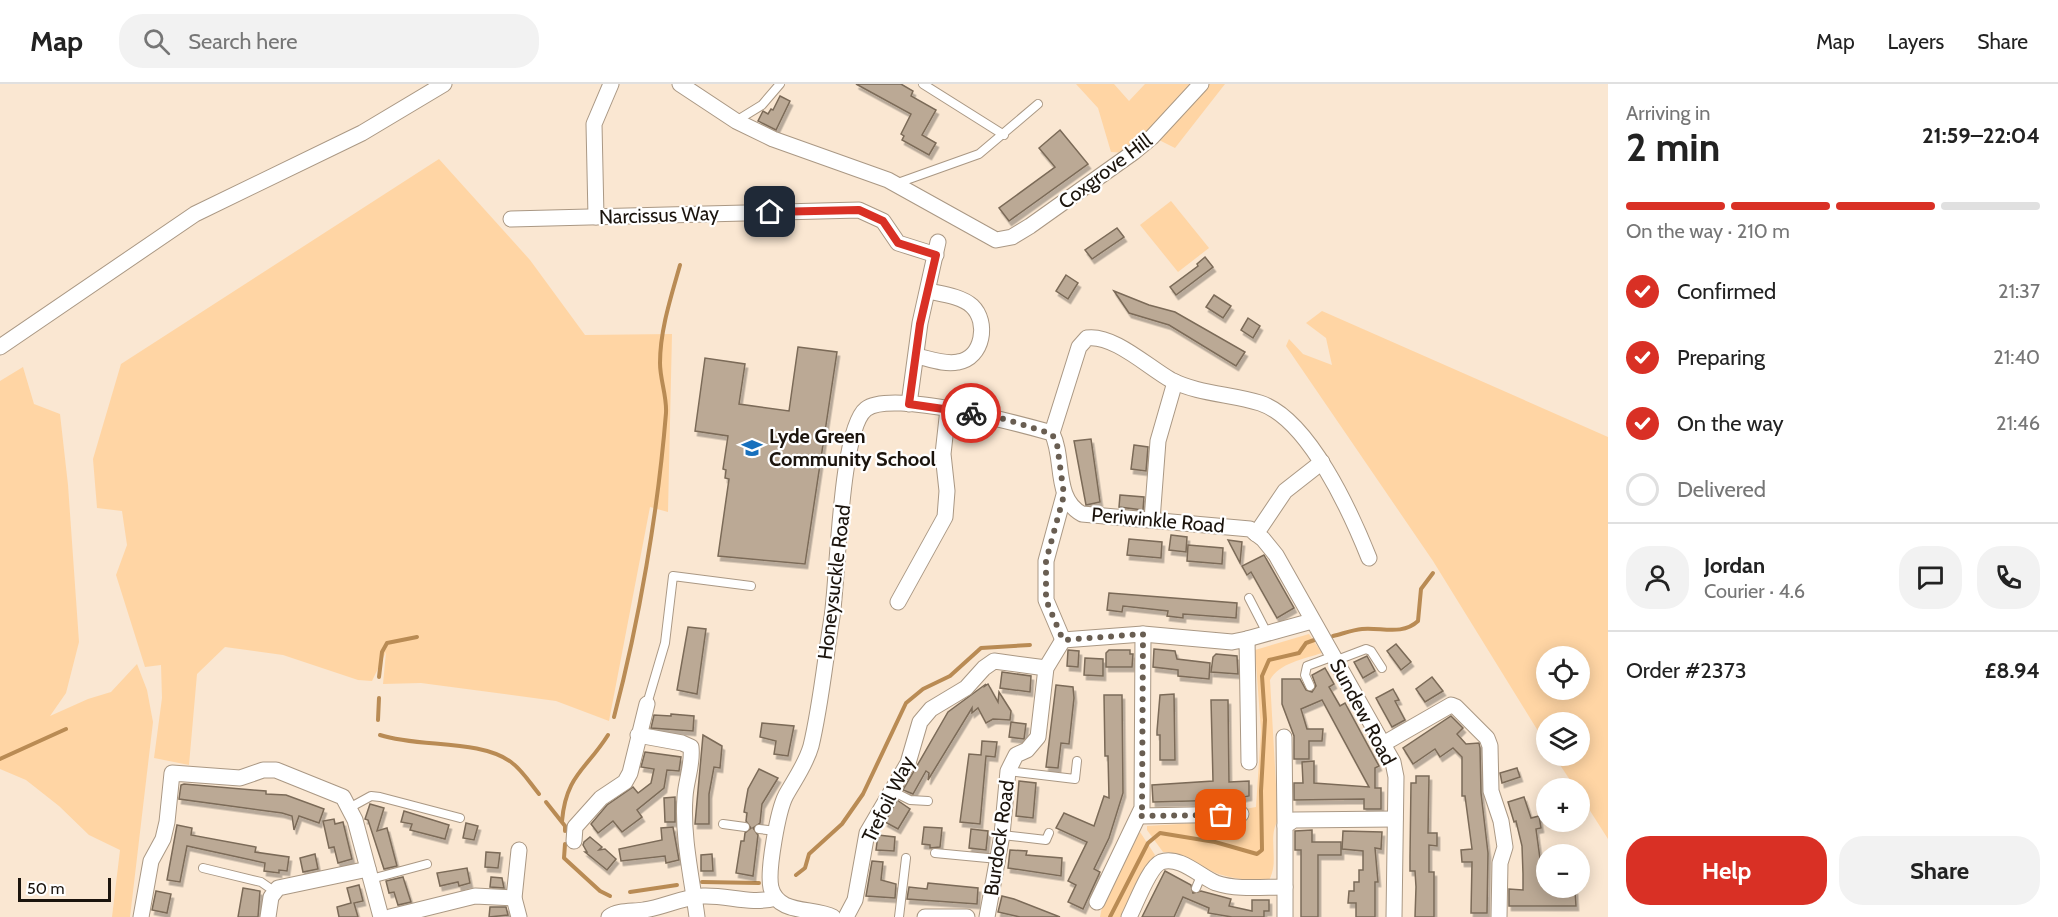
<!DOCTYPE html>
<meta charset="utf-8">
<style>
body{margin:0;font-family:Cabin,sans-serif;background:#f2f2f2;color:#222;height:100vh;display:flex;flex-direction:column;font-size:22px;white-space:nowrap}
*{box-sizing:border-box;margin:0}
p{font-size:20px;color:#767676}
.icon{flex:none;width:33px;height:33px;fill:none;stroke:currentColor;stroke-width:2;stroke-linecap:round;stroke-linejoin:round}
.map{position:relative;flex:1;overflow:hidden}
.side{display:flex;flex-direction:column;background:#fff;width:450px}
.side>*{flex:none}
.buttons{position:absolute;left:1536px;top:562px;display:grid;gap:12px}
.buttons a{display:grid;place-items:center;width:54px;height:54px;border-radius:50%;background:#fff;box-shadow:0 3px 15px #0003;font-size:30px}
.scale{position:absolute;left:18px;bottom:15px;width:93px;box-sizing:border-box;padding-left:6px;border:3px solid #1b140d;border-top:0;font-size:16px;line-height:21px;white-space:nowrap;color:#1b140d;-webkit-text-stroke:4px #fff;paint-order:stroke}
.pin{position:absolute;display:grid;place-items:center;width:51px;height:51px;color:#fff;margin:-26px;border-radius:12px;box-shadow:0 3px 9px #0006}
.courier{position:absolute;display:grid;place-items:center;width:60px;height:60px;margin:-30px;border:4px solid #d93025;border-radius:50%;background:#fff;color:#222;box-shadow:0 2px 8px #0007}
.overview em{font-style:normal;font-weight:800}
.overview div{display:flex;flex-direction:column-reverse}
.overview{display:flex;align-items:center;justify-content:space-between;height:102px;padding:0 18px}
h1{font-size:39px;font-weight:800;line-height:45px}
.bar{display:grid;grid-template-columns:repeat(4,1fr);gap:9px 6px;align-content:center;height:72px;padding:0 18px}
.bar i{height:8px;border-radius:4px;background:#e0e0e0}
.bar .active{background:#d93025}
.bar p{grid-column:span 4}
.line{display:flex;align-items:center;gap:15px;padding:0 18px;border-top:2px solid #e0e0e0}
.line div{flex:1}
.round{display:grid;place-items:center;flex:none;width:63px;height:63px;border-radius:24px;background:#f2f2f2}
ol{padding:0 18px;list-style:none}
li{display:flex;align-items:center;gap:18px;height:66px}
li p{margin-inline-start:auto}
li .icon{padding:6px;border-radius:50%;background:#d93025;color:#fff;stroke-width:4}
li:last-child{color:#767676}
li i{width:33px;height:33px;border:3px solid #e0e0e0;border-radius:50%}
.cta{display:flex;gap:12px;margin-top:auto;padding:12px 18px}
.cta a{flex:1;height:69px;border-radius:24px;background:#d93025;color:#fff;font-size:24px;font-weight:800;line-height:69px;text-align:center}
.cta a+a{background:#f2f2f2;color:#222}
header{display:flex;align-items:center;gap:36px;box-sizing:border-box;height:84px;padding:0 30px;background:#fff;border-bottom:2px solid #e0e0e0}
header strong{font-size:28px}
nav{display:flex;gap:33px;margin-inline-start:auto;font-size:21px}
.search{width:420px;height:54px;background:#f2f2f2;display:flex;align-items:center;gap:15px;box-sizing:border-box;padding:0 21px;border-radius:24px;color:#767676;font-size:22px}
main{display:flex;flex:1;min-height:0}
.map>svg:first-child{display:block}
.green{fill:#ffd5a4;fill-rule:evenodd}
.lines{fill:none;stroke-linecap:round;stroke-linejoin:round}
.stream{stroke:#b98b54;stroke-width:4}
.building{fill:#bba995;stroke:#7b6b58;stroke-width:1.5;filter:url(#shadow)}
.service-casing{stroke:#aa9884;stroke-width:10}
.minor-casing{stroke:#aa9884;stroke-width:17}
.service{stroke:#fff;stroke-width:8}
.minor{stroke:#fff;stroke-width:15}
.done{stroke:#695e52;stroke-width:6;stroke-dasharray:0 10.8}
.route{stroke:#d93025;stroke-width:8}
.labels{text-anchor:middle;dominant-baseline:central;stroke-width:4.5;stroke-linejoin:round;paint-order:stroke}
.street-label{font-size:20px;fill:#1b140d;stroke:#fff}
.poi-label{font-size:20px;font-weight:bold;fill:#1b140d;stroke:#fff;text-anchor:start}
</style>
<header>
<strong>Map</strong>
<div class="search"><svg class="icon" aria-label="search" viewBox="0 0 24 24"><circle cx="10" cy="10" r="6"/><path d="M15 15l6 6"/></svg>Search here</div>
<nav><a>Map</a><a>Layers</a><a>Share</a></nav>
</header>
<main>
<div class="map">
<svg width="1608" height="833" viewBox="0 0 1608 833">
<defs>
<filter id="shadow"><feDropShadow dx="2.5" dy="4.5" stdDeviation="0" flood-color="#0004"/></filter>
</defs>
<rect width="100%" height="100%" fill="#fae7d2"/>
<g class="green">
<path d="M1076 0H1114L1129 17 1145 0H1225L1175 64 1147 50 1127 69 1111 68 1098 24Z"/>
<path d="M439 75 530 176 585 251 672 250 668 428 650 423 609 637 556 617 421 599 383 600 386 568 372 597 358 596 283 571 225 563 197 590 189 681 154 674 162 614 161 581 145 583 116 491 127 461 122 427 97 424 93 375 121 280Z"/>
<path d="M1171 117 1209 164 1178 188 1140 141Z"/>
<path d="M1322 227 1608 353V755L1580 711V705H1576L1554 672H1580V639H1546V660L1433 477 1286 262 1289 255 1303 270 1332 281 1326 254 1306 239ZM1546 573H1580V606H1546Z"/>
<path d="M23 283 34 320 60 330 68 401 79 558 66 609 50 632 88 615 111 608 137 580 147 606 153 638 130 833H112L120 766 89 751 59 722 26 696 0 685V297Z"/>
<path d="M1309 550 1322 569C1304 575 1279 579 1270 596L1278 736C1267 754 1280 778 1269 796 1252 797 1232 795 1216 789 1197 782 1184 768 1163 768L1147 746V742L1245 736V725L1256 723 1261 647 1255 566Z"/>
<path d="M1140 748 1155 771 1122 833H1100L1102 823Z"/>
</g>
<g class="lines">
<g class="stream">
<path d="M1333 552C1342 550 1352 546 1362 545 1381 543 1402 552 1418 537L1421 505 1433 489"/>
<path d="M379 593 382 568 387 559 417 553"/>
<path d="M614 633C639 538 658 427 666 329 667 312 660 296 660 279 660 246 671 213 680 181"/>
<path d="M378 636 379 614"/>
<path d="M380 651C420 664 479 655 511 678 522 686 530 699 539 710"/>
<path d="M0 675 66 645"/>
<path d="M546 718 565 742V747"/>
<path d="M562 737C566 691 586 686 608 651"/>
<path d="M565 760 564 774 600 807 610 812"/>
<path d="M796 791 805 784 809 770 842 740 863 710 906 619 923 605 950 592 981 564 1030 561"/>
<path d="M702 798 759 799"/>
<path d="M630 808 677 801"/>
<path d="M1110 833 1148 759 1160 749 1215 758 1257 770 1262 766 1261 707 1265 636 1262 592 1269 576 1299 569 1306 559 1317 555"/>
</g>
</g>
<g class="building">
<path d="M856 0H901L913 7 911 12 936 26 922 51 936 59 929 71 902 56 904 52 901 50 911 30Z"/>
<path d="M780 12 790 17 776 46 758 37 763 27 768 30 771 25 773 26Z"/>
<path d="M1060 46 1088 80 1009 137 999 124 1055 83 1039 64Z"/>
<path d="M1117 144 1124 153 1092 175 1085 166Z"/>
<path d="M1205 173 1213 183 1176 211 1170 203 1198 182 1197 180Z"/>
<path d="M1066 191 1078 199 1068 215 1056 207Z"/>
<path d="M1114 207 1149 221 1175 228 1245 268 1236 282 1169 241 1129 229Z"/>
<path d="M1214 211 1231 222 1223 234 1206 223Z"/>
<path d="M1248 234 1260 242 1253 254 1241 246Z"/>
<path d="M798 263 837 268 805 480 718 472 729 395 725 394 726 386 723 385 728 352 695 347 705 274 745 280 739 320 789 327Z"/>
<path d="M1091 355 1100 418 1086 421 1074 357Z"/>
<path d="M1134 361 1148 363 1146 387 1131 385Z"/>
<path d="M1120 411 1144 413 1143 426 1119 423Z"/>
<path d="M1171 451 1187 453 1186 468 1169 466Z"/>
<path d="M1129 455 1162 458 1161 474 1127 471Z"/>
<path d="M1228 456 1242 458 1240 479Z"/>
<path d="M1188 461 1223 464 1222 480 1187 477Z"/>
<path d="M1264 471 1294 524 1277 534 1251 488 1247 491 1242 482Z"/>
<path d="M1109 509 1237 519 1236 534 1183 530V534L1167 532 1168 527 1123 522 1122 528 1107 526Z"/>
<path d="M688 543 706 545 697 610 677 606Z"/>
<path d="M1396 560 1411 578 1401 586 1387 567Z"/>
<path d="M1154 565 1175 567 1177 575 1210 579 1209 595 1178 592V586L1153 583Z"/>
<path d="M1068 566 1079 567 1078 583 1067 582Z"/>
<path d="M1109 566H1130V570H1133L1132 583H1106V569Z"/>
<path d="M1216 570 1237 572 1238 590 1211 588 1213 573Z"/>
<path d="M1367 572 1375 587 1363 594 1354 578Z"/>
<path d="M1085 574 1103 575V592L1084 591Z"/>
<path d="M1325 584 1334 600 1329 603 1340 622 1345 619 1379 682 1375 684V704H1381V725H1364V715L1294 716V699H1303L1302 678 1314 677V699L1369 703 1322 616 1301 625 1307 645H1323L1322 657H1309V675H1294V652L1282 620V595H1300L1306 606 1312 608 1316 602 1312 591Z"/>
<path d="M1002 588 1031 592 1030 608 1000 604Z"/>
<path d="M1432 593 1443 607 1425 618 1416 605Z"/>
<path d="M986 600 985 602 988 600 998 618 999 608 1011 627 1010 636 993 635 986 639 978 624 972 629V624L928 696 929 689 926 687 913 710 903 706 948 628Z"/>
<path d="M1056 601 1073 603 1074 614 1069 660 1061 659 1058 684 1046 683Z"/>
<path d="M1393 605 1399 616 1395 617 1405 636 1392 643 1376 614Z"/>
<path d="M1174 610 1175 676H1160V651H1157V647L1160 611Z"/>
<path d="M1104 611H1122L1123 709 1109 754 1094 785 1100 788 1083 825 1068 818 1076 801 1068 797 1087 758 1056 744 1064 729 1094 742 1104 712 1109 714 1108 672H1105Z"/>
<path d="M1211 616H1228L1229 698 1249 697V712L1229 716 1153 718 1152 701 1213 697Z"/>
<path d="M671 630 694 632 693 647 651 644 654 631 671 632Z"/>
<path d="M1451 632 1463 644 1457 650 1466 660 1479 659 1480 664 1481 709 1488 769 1487 829H1471L1472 778H1462L1461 766 1472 765 1465 712H1462V673L1453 664 1440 673 1435 665 1413 680 1403 664Z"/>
<path d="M1011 638 1026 640 1024 655 1009 653Z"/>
<path d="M762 639 794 642 788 672 774 670 776 657 760 653Z"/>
<path d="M703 651 722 662 720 684 714 683 709 710V740H695Z"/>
<path d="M982 657 997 658 995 673 986 672 980 740 960 738 969 670 981 671Z"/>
<path d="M645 668 681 673 679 687 667 686 664 704 637 726 642 733 622 748 613 737 598 749 591 740 607 721 633 703 638 709 651 699 654 685 641 683Z"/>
<path d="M1517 684 1520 693 1502 699 1500 689Z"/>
<path d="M759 685 778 694 762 720 760 739 753 744 758 751 753 792 736 789 741 757H744L745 749 751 744 746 737 747 729 744 728 748 705Z"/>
<path d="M1416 692H1429L1428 749H1437V762L1429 761V788H1434V833H1415L1416 803 1415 787H1410V773L1411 699H1416Z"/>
<path d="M1019 697 1036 699 1033 734 1016 732Z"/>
<path d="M184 700 266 707V710L286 711 324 725 319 739 299 732 294 746 292 732 282 729 179 715 181 701Z"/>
<path d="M675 713V738H665L664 714Z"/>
<path d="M1524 713 1531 734 1539 732 1541 744 1536 745 1544 804 1575 806 1576 822H1509V805L1523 806V790L1522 762 1516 737 1514 738 1508 718Z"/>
<path d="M897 716 910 725 898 745 885 738Z"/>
<path d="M370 720 384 724 377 747 387 744 397 782 384 785 368 736 365 735Z"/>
<path d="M404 727 449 741 445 755 410 746 412 740 401 738Z"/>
<path d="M334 735 335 740 343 738 352 775 338 779 334 763 329 764 323 737Z"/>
<path d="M466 739 478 742 474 756 463 754Z"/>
<path d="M177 741 192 744 191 751 256 763 255 768 289 773 287 787 279 786V789L264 787 265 779 187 762 180 798 167 796Z"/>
<path d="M673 743 679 776 666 779 665 772 621 777 619 765 662 756 661 744Z"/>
<path d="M924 743 942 744 940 763 930 764V761L922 760Z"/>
<path d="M971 745 988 747 986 766 969 764Z"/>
<path d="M1312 746V758H1341V771H1318V833H1301V766H1295V747Z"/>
<path d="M1343 747 1382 748 1381 765 1375 764 1378 798H1375V833H1356V819H1348L1349 807H1354V798H1359V786H1363V767L1342 765Z"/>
<path d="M878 751 895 753 894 767 876 766Z"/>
<path d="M590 753 602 763 599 766 605 765 616 775 607 786 585 768H587L583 761 584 758Z"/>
<path d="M1010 766 1027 767 1026 771 1062 774 1061 792 1008 784Z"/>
<path d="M486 768 500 769 498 784 485 783Z"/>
<path d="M315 770 318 785 303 788 300 774Z"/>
<path d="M712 770 713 787H701V771Z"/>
<path d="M872 777 883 778 881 796 896 800 895 814 866 812Z"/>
<path d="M467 784 470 799 459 802 458 798 440 802 437 789Z"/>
<path d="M1165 787 1191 801 1193 809 1201 807 1231 815 1229 822 1252 827V816H1269V827H1264V833H1232L1208 829 1209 824 1183 813 1174 833H1142Z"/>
<path d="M403 793 411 818 398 821 394 808 389 809 386 797Z"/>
<path d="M491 793 502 794 504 804 490 803Z"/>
<path d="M928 799 978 804 977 820 907 815 909 803 927 805Z"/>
<path d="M359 801 363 817 354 819 358 833H339L337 823 351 819 347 804Z"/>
<path d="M243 804 260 807 258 833H238Z"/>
<path d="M156 807 171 810 167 829 152 826Z"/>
<path d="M1002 812 1014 815 1060 833H1020L998 828Z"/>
<path d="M490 823H506L508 831 489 833Z"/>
</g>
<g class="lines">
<g class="service-casing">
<g id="service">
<path d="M923 0 1004 51"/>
<path d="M736 37 762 21 780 0"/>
<path d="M895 100 979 70 1038 20"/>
<path d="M1249 514 1267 549"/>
<path d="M1337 576 1366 565 1371 567 1382 584"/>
<path d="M1310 602 1305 591 1307 582 1334 572"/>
<path d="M647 620 665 559 673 492 751 502"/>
<path d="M1008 687 1075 695 1077 677"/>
<path d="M892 707 910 716 928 717"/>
<path d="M351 723 371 712 380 713 460 734"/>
<path d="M723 740 745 743"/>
<path d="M759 745 776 747"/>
<path d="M1002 751 1046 756 1049 749"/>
<path d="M935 769 998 775"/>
<path d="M203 784 261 798 274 807"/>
<path d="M371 795 427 780"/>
<path d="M1196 804 1201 792"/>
<path d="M899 833 906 774"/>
</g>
</g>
<g class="minor-casing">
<g id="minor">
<path d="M680 0 736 37 773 55 888 96 996 156 1012 153 1030 142 1134 68 1152 53 1201 0"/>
<path d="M596 133 594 40 611 0"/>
<path d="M511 135 859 126 883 137 898 159 936 171"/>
<path d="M0 263 195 130 362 49 444 0"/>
<path d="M917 272C930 275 945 281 958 278 983 274 989 238 972 222 961 212 941 210 928 207"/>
<path d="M909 320 920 239 938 158"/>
<path d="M1052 349 1079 263 1087 254C1113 250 1148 283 1171 296 1198 310 1232 310 1260 319 1309 335 1351 429 1369 474"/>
<path d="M1152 436 1158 357 1175 298"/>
<path d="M1256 450 1285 407 1322 378"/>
<path d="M898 518 945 433 947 407 943 370 948 325"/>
<path d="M1247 555 1312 537"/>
<path d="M1063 556 1143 550 1232 558 1247 555 1249 678"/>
<path d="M1063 556 1046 516V477L1064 411"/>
<path d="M638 651 682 659 691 663C693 681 686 696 685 713 682 752 692 795 697 833"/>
<path d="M1284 653 1285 742"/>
<path d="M1383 660 1451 621 1456 623 1487 654 1490 662 1491 707 1501 737 1505 763 1500 779 1499 833"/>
<path d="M1140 732 1241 730"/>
<path d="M574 757 575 743 601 714 625 698 630 689 647 620"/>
<path d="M1097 818 1142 724 1143 550"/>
<path d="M141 833 151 777 163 755 167 738 172 689 240 694 263 686H276L343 713 355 736 381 833"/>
<path d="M268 833 271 813 278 804 368 785"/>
<path d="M390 833 475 812 514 814"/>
<path d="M519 833 514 814 519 766"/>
<path d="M609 833C618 826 633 828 644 826 664 823 683 813 703 812 729 811 750 821 776 814"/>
<path d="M833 833C813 823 778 831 771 804 767 787 778 726 786 711 795 695 806 680 811 662 821 620 825 576 832 533 838 495 840 345 866 325 891 305 1020 340 1052 349 1065 375 1053 414 1082 430L1250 445 1263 455 1276 471 1393 678 1396 693 1394 833"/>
<path d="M846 833 855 816 867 749 908 679 920 638 931 625 966 604 984 584 994 577 1046 584"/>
<path d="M925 833H967"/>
<path d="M987 833 1002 751 1008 687 1016 671 1027 666 1038 653 1046 584 1063 556"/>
<path d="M1129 833C1136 820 1149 783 1161 778 1179 771 1201 793 1216 799 1237 806 1262 803 1285 803"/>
<path d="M1285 833V742L1294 736 1395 735"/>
</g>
</g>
<use href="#service" class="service"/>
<use href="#minor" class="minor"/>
</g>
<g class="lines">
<path class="done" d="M971 329 1005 335 1052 350 1057 360 1064 411 1046 477V516L1063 556 1143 550 1142 724 1140 732 1221 731"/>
<path class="route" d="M770 128 859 126 883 137 898 159 936 171 920 240 909 320 971 329"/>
</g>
<defs>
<g id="school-bare" transform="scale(1.62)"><path d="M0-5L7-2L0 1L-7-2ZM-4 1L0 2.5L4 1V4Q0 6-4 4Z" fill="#1770bd" stroke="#fff" stroke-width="2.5" paint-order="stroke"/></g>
</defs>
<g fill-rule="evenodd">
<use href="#school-bare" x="752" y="364"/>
</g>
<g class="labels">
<g class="street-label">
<text transform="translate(1105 87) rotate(-37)">Coxgrove Hill</text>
<text transform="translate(659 131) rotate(-2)">Narcissus Way</text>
<text transform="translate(1158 436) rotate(5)">Periwinkle Road</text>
<text transform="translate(834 498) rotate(-83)">Honeysuckle Road</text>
<text transform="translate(1363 628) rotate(62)">Sundew Road</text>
<text transform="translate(888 715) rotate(-64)">Trefoil Way</text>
<text transform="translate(999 754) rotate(-82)">Burdock Road</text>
</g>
<g class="poi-label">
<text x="769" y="352">Lyde Green<tspan x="769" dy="23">Community School</tspan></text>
</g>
</g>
</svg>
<div class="buttons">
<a><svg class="icon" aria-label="locate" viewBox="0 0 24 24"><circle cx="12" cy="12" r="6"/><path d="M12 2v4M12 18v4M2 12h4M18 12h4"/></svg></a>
<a><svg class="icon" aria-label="layers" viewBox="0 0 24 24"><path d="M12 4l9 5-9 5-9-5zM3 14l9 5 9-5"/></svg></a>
<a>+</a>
<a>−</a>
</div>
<div class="scale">50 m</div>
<div class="pin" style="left:1221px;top:731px;background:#ea580c"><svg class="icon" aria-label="bag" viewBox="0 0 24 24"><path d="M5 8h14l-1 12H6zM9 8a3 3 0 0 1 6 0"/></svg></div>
<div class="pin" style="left:770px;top:128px;background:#1f2937"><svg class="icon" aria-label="home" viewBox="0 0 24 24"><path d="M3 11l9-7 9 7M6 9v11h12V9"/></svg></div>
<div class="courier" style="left:971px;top:329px"><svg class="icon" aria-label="bike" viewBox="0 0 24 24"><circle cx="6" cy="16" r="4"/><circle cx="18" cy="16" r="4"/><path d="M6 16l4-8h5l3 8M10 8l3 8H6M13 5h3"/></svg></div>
</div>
<section class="side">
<div class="overview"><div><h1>2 min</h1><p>Arriving in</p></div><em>21:59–22:04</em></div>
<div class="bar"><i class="active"></i><i class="active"></i><i class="active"></i><i></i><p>On the way · 210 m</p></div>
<ol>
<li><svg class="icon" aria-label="check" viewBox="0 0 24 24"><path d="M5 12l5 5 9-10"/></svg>Confirmed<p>21:37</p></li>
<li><svg class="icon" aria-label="check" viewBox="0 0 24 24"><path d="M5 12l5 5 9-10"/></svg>Preparing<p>21:40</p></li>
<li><svg class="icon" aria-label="check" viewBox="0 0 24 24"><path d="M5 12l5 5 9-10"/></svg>On the way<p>21:46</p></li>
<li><i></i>Delivered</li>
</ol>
<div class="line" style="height:108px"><a class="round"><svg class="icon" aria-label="person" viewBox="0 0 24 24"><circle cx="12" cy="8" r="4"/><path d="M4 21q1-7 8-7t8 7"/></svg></a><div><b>Jordan</b><p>Courier · 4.6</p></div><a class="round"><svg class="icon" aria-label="chat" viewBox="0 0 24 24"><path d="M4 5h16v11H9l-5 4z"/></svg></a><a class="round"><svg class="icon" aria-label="phone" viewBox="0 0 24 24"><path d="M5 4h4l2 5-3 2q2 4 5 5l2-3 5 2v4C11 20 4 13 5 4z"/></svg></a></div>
<div class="line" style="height:78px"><div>Order #2373</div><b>£8.94</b></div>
<div class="cta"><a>Help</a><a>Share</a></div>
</section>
</main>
